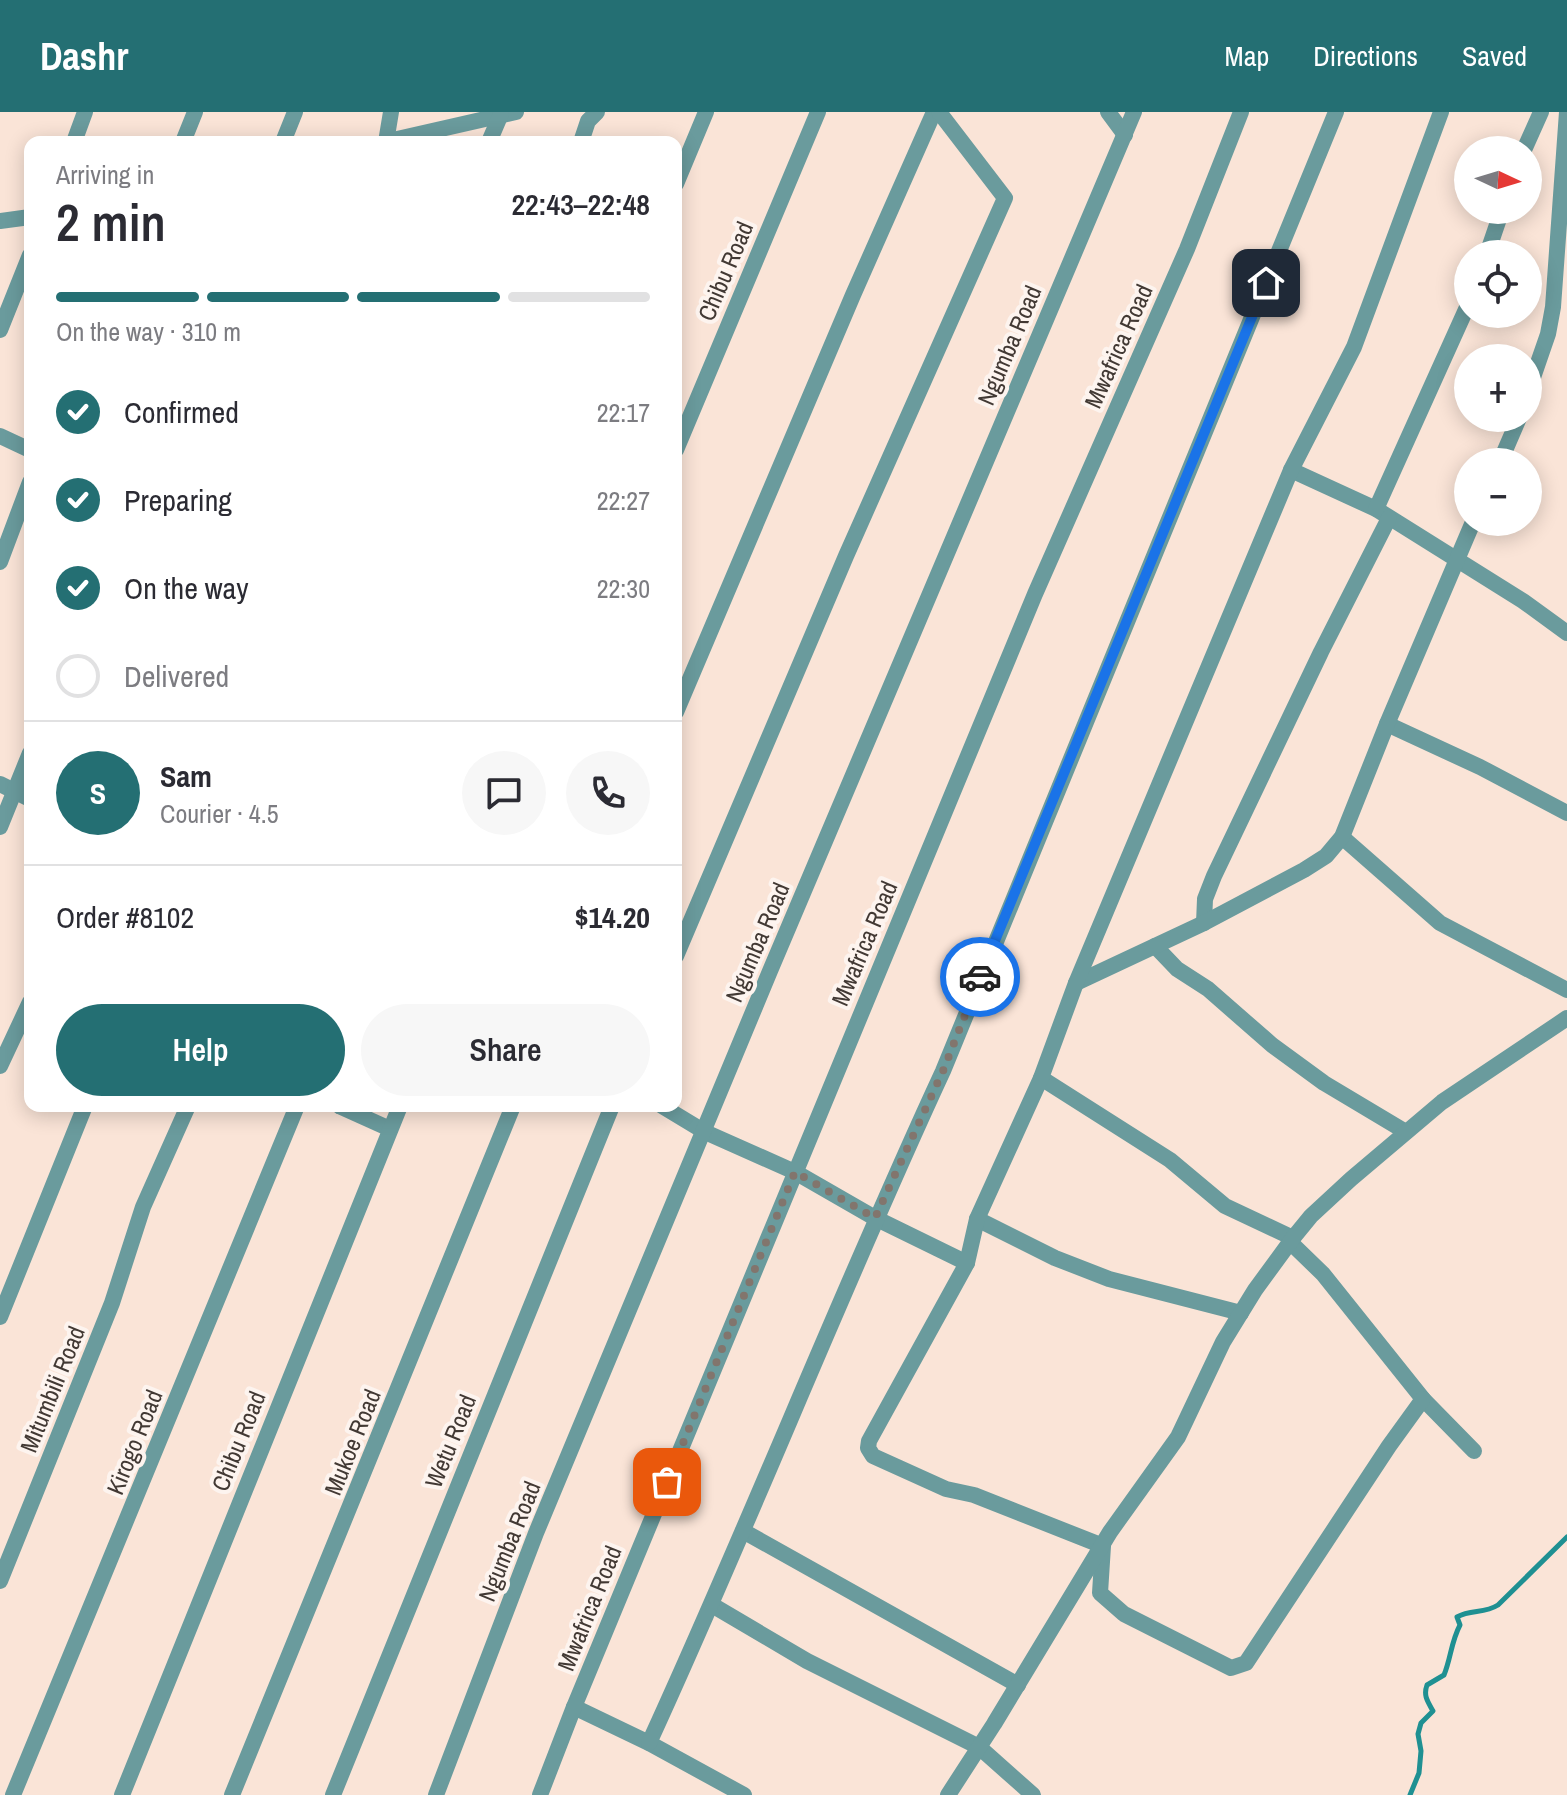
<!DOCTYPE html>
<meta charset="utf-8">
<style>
body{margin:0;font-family:"Archivo Narrow",sans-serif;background:#f7f7f7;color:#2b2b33;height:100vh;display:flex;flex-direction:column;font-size:30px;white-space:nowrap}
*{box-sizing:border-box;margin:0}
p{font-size:26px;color:#7c7c81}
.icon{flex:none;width:44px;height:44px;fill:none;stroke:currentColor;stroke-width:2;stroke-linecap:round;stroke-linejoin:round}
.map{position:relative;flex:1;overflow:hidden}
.panel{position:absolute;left:24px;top:24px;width:658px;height:976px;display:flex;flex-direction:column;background:#fff;border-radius:16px;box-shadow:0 4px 20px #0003}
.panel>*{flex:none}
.needle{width:52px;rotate:94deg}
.tools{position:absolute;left:1454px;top:24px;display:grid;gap:16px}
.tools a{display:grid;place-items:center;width:88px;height:88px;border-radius:50%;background:#fff;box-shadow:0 4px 20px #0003;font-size:40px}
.pin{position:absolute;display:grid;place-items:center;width:68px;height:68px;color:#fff;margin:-34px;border-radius:16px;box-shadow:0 4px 12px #0006}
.courier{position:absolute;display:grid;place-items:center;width:80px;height:80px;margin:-40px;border:6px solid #1a73e8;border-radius:50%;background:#fff;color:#222;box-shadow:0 2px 10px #0007}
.summary em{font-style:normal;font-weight:600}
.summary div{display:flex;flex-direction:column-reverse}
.summary{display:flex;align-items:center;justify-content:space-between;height:136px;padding:0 32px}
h1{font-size:52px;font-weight:600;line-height:60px}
.bar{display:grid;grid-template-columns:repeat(4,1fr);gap:12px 8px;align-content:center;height:96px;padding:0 32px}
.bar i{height:10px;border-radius:6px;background:#e1e1e2}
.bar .current{background:#246f73}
.bar p{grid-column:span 4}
.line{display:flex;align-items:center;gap:20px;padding:0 32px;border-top:2px solid #e1e1e2}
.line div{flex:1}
.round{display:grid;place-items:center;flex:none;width:84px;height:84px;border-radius:42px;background:#f7f7f7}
ol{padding:0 32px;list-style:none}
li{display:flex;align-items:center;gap:24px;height:88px}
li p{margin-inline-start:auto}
li .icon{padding:8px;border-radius:50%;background:#246f73;color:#fff;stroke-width:4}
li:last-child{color:#7c7c81}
li i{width:44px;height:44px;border:4px solid #e1e1e2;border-radius:50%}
.cta{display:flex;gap:16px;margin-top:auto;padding:16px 32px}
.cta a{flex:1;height:92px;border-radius:48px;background:#246f73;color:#fff;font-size:32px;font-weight:600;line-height:92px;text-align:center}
.cta a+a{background:#f7f7f7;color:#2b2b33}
header{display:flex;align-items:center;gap:48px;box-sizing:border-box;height:112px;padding:0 40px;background:#246f73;color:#fff}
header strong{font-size:38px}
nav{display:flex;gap:44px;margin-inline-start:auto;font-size:28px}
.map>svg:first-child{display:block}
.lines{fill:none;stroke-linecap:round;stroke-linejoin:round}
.stream{stroke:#1f9092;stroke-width:5}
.minor{stroke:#6a9b9d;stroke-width:16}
.done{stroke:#82756d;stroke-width:8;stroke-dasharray:0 14.4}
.route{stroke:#1a73e8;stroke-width:10}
.labels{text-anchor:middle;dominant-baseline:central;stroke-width:8;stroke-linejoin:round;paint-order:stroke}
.street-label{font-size:24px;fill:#423934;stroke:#fdf4ef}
</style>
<header>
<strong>Dashr</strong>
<nav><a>Map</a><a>Directions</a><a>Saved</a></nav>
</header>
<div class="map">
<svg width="1567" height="1683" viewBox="0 0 1567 1683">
<rect width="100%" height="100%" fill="#fae4d7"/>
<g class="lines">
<path class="stream" d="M1410 1683 1419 1661 1421 1639 1418 1622 1421 1611 1433 1599C1428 1590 1423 1584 1427 1573L1444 1563C1451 1546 1451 1530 1460 1513L1457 1505C1471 1497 1484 1502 1498 1493L1567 1425"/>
<g class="minor">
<path d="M1108 0 1125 23"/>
<path d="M74 30 85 0"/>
<path d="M183 30 195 0"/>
<path d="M283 30 295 0"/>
<path d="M384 30 516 0"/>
<path d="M386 30 391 0"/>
<path d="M489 30 501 2"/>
<path d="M581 30 588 9 597 0"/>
<path d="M1524 38 1541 0"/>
<path d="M676 72 706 0"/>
<path d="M0 109 30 105"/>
<path d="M1487 142 1502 98"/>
<path d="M0 218 30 143"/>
<path d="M1528 280 1548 222 1553 195 1567 0"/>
<path d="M0 324 30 338"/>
<path d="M676 338 818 0"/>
<path d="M1500 350 1519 306"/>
<path d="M1291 358 1376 397 1523 489 1567 521"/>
<path d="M1376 397 1468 193"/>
<path d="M0 450 30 370"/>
<path d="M676 600 853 183 934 0"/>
<path d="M1387 612 1480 655 1567 701"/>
<path d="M0 672 30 687"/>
<path d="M0 715 30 641"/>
<path d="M1342 725 1440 811 1567 878"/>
<path d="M1204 811 1205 787 1214 764 1321 540 1389 406"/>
<path d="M1155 834 1177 857 1208 877 1272 933 1324 971 1406 1020"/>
<path d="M676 844 846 444 1005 86 939 0"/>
<path d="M1076 871 1204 811 1304 758 1326 744 1342 725 1387 612 1473 410"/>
<path d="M0 954 30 890"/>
<path d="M1041 966 1170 1048 1225 1094 1293 1126"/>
<path d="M339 994 390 1017"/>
<path d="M662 994 705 1020 795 1060 875 1106 967 1151"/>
<path d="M977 1107 1055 1146 1109 1167 1241 1201"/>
<path d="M1290 1130 1323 1162 1423 1287 1474 1339"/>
<path d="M0 1205 85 994"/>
<path d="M1423 1287 1389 1334 1246 1551 1231 1556 1124 1502 1100 1481 1103 1434 974 1383 946 1377 873 1344 868 1336 869 1329 967 1151 977 1107 1041 966 1076 871 1291 358 1354 235 1441 0"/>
<path d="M743 1419 1018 1573"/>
<path d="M0 1469 112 1191 143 1095 188 994"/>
<path d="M712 1493 807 1549 979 1635 1033 1683"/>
<path d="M574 1595 649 1631 744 1683"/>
<path d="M649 1631C751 1409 840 1181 943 959L1336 0"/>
<path d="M13 1683 297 994"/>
<path d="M122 1683 400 994"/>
<path d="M232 1683 513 994"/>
<path d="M333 1683 612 994"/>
<path d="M436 1683 536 1421 770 859 1134 0"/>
<path d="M540 1683 574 1595 1035 482 1187 137 1241 0"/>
<path d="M948 1683 994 1612 1110 1420 1178 1325 1223 1230 1255 1178 1293 1126 1311 1104 1351 1067 1442 990 1567 906"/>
</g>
</g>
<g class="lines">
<path class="done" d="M667 1370 795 1060 875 1106 943 959 980 865"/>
<path class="route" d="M980 865 1266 171"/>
</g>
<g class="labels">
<g class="street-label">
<text transform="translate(725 159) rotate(-67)">Chibu Road</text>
<text transform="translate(1009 233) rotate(-67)">Ngumba Road</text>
<text transform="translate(1118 234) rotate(-66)">Mwafrica Road</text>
<text transform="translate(757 830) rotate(-67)">Ngumba Road</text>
<text transform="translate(864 831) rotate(-67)">Mwafrica Road</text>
<text transform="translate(52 1277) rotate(-68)">Mitumbili Road</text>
<text transform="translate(238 1329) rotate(-68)">Chibu Road</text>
<text transform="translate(450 1329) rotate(-68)">Wetu Road</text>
<text transform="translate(134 1330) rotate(-68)">Kirogo Road</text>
<text transform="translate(352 1330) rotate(-68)">Mukoe Road</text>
<text transform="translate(509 1429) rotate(-68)">Ngumba Road</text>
<text transform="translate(589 1496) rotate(-68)">Mwafrica Road</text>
</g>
</g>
</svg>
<div class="tools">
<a><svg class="needle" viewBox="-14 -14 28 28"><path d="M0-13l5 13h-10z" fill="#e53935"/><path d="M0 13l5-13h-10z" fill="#7c7c81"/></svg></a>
<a><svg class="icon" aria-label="locate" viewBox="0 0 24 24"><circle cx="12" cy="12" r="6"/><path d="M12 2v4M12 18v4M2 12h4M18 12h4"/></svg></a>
<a>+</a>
<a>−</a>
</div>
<div class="pin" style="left:667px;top:1370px;background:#ea580c"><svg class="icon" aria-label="bag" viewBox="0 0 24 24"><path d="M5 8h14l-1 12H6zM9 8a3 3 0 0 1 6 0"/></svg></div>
<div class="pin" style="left:1266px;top:171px;background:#1f2937"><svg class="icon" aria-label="home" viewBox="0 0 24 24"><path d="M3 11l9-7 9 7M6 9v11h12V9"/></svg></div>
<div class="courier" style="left:980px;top:865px"><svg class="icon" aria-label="car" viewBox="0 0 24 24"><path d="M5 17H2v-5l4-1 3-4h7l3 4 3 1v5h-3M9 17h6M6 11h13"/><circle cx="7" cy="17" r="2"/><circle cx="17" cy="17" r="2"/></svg></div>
<section class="panel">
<div class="summary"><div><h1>2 min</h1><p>Arriving in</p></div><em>22:43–22:48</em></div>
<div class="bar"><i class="current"></i><i class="current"></i><i class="current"></i><i></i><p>On the way · 310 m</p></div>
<ol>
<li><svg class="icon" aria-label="check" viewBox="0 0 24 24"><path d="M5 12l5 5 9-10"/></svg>Confirmed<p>22:17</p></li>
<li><svg class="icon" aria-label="check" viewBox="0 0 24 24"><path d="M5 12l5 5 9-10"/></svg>Preparing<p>22:27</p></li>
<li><svg class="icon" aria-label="check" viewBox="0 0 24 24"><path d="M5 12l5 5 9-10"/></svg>On the way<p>22:30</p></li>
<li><i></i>Delivered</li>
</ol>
<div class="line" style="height:144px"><b class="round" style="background:#246f73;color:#fff">S</b><div><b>Sam</b><p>Courier · 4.5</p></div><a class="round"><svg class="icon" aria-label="chat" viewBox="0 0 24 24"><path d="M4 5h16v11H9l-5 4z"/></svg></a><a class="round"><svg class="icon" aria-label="phone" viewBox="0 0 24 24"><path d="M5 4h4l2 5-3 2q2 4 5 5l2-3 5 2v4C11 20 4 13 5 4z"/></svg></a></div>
<div class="line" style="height:104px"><div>Order #8102</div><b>$14.20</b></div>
<div class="cta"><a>Help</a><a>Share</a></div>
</section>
</div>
